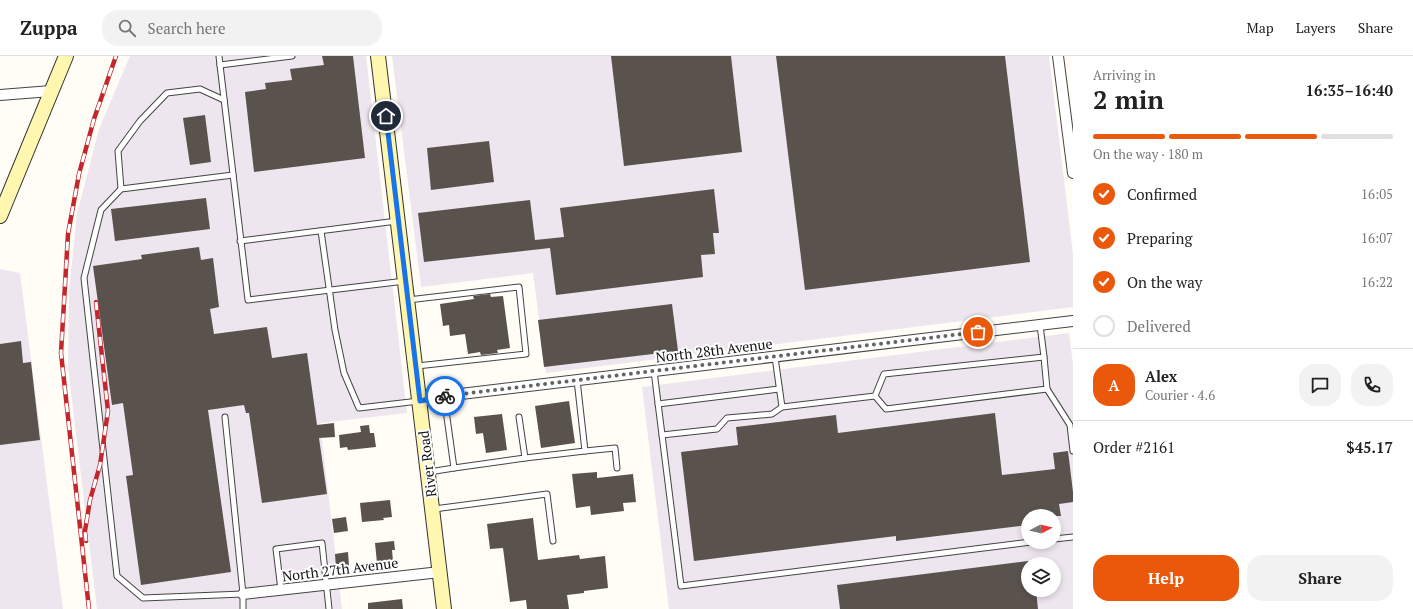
<!DOCTYPE html>
<meta charset="utf-8">
<style>
body{margin:0;font-family:"PT Serif",serif;background:#f2f2f2;color:#222;height:100vh;display:flex;flex-direction:column;font-size:15px;white-space:nowrap}
*{box-sizing:border-box;margin:0}
p{font-size:13px;color:#767676}
.icon{flex:none;width:22px;height:22px;fill:none;stroke:currentColor;stroke-width:2;stroke-linecap:round;stroke-linejoin:round}
.map{position:relative;flex:1;overflow:hidden}
.panel{display:flex;flex-direction:column;background:#fff;width:340px}
.panel>*{flex:none}
.needle{width:26px;rotate:83deg}
.tools{position:absolute;left:1021px;top:453px;display:grid;gap:8px}
.tools a{display:grid;place-items:center;width:40px;height:40px;border-radius:50%;background:#fff;box-shadow:0 2px 6px #0003;font-size:20px}
.pin{position:absolute;display:grid;place-items:center;width:34px;height:34px;color:#fff;margin:-17px;border:2px solid #fff;border-radius:50%;box-shadow:0 1px 4px #0007}
.courier{position:absolute;display:grid;place-items:center;width:40px;height:40px;margin:-20px;border:3px solid #1a73e8;border-radius:50%;background:#fff;color:#222;box-shadow:0 1px 5px #0007}
.overview em{font-style:normal;font-weight:800}
.overview div{display:flex;flex-direction:column-reverse}
.overview{display:flex;align-items:center;justify-content:space-between;height:68px;padding:0 20px}
h1{font-size:26px;font-weight:800;line-height:30px}
.bar{display:grid;grid-template-columns:repeat(4,1fr);gap:6px 4px;align-content:center;height:48px;padding:0 20px}
.bar i{height:5px;border-radius:3px;background:#e0e0e0}
.bar .active{background:#ea580c}
.bar p{grid-column:span 4}
.line{display:flex;align-items:center;gap:10px;padding:0 20px;border-top:1px solid #e0e0e0}
.line div{flex:1}
.round{display:grid;place-items:center;flex:none;width:42px;height:42px;border-radius:16px;background:#f2f2f2}
ol{padding:0 20px;list-style:none}
li{display:flex;align-items:center;gap:12px;height:44px}
li p{margin-inline-start:auto}
li .icon{padding:4px;border-radius:50%;background:#ea580c;color:#fff;stroke-width:4}
li:last-child{color:#767676}
li i{width:22px;height:22px;border:2px solid #e0e0e0;border-radius:50%}
.button{display:flex;gap:8px;margin-top:auto;padding:8px 20px}
.button a{flex:1;height:46px;border-radius:16px;background:#ea580c;color:#fff;font-size:16px;font-weight:800;line-height:46px;text-align:center}
.button a+a{background:#f2f2f2;color:#222}
header{display:flex;align-items:center;gap:24px;box-sizing:border-box;height:56px;padding:0 20px;background:#fff;border-bottom:1px solid #e0e0e0}
header strong{font-size:19px}
nav{display:flex;gap:22px;margin-inline-start:auto;font-size:14px}
.search{width:280px;height:36px;background:#f2f2f2;display:flex;align-items:center;gap:10px;box-sizing:border-box;padding:0 14px;border-radius:16px;color:#767676;font-size:15px}
main{display:flex;flex:1;min-height:0}
.map>svg:first-child{display:block}
.industrial{fill:#eee6ef;fill-rule:evenodd}
.building{fill:#5a524d}
.lines{fill:none;stroke-linecap:round;stroke-linejoin:round}
.lane-casing{stroke:#444;stroke-width:7}
.street-casing{stroke:#444;stroke-width:12}
.secondary-casing{stroke:#333;stroke-width:16}
.lane{stroke:#fff;stroke-width:5}
.street{stroke:#fff;stroke-width:10}
.secondary{stroke:#fff6b0;stroke-width:14}
.rail-casing{stroke:#c4262e;stroke-width:4.5}
.rail{stroke:#fff;stroke-width:3;stroke-dasharray:9;stroke-linecap:butt}
.done{stroke:#646461;stroke-width:4;stroke-dasharray:0 7.2}
.route{stroke:#1a73e8;stroke-width:5}
.labels{text-anchor:middle;dominant-baseline:central;stroke-width:4;stroke-linejoin:round;paint-order:stroke}
.street-label{font-size:14px;fill:#111;stroke:#fff}
</style>
<header>
<strong>Zuppa</strong>
<div class="search"><svg class="icon" aria-label="search" viewBox="0 0 24 24"><circle cx="10" cy="10" r="6"/><path d="M15 15l6 6"/></svg>Search here</div>
<nav><a>Map</a><a>Layers</a><a>Share</a></nav>
</header>
<main>
<div class="map">
<svg width="1073" height="553" viewBox="0 0 1073 553">
<rect width="100%" height="100%" fill="#fffdf5"/>
<g class="industrial">
<path d="M130 0H366L407 357 320 367 342 553H97L68 311 69 235 77 158 99 73Z"/>
<path d="M392 0H1049L1073 198V251L546 317 533 217 421 231Z"/>
<path d="M0 213 20 217 63 553H0Z"/>
<path d="M1069 277 1073 308V553H669L642 331ZM1028 460H1054V486H1028ZM1028 508H1054V534H1028Z"/>
</g>
<g class="building">
<path d="M322 0H353L365 102 254 116 245 36 266 33 265 27 292 24 290 13 324 9Z"/>
<path d="M611 0H731L742 96 624 110Z"/>
<path d="M776 0H1005L1030 206 805 234Z"/>
<path d="M205 59 211 106 190 109 183 62Z"/>
<path d="M489 85 494 126 431 134 427 92Z"/>
<path d="M714 133 719 177H713L715 198 701 199 703 221 556 239 550 192 424 206 418 157 530 144 535 184 564 181 560 152Z"/>
<path d="M206 142 210 173 115 185 111 153Z"/>
<path d="M199 191 201 204 213 202 219 251 210 253 214 278 267 271 272 302 307 297 317 369 334 367 335 381 319 382 327 438 262 447 249 357H246L244 349 208 354 231 516 141 529 126 420 133 419 123 347 112 349 93 210 142 203 141 199Z"/>
<path d="M490 238 491 241 503 240 510 292 497 294 498 297 481 299 480 296 468 298 465 278 450 280 449 269 443 270 440 248 474 243 473 240Z"/>
<path d="M672 248 678 295 544 311 538 264Z"/>
<path d="M21 285 23 307 31 306 40 384 0 389V288Z"/>
<path d="M569 345 575 387 541 392 535 350Z"/>
<path d="M995 357 1002 419 1055 413 1053 397 1068 395 1073 436V446L1059 448 1061 460H1028V469L896 485V480L694 505 681 396 738 389 736 371 836 359 838 377Z"/>
<path d="M502 358 507 394 486 397 483 377 476 378 474 361Z"/>
<path d="M369 369 370 377H374L376 391 348 394 347 391 340 392 339 379 361 376 360 370Z"/>
<path d="M597 416V422L633 418 636 446 623 447 624 455 591 459 590 450 576 452 572 418Z"/>
<path d="M390 444 392 461 383 462 384 464 362 466 360 447Z"/>
<path d="M346 461 348 475 334 477 332 463Z"/>
<path d="M533 462 538 504 579 499 580 503 605 500 608 532 584 535V537L567 539 569 553H527L526 544 510 546 503 492 490 493 487 468Z"/>
<path d="M394 485 395 494H392L393 505 377 507 375 487Z"/>
<path d="M348 496 349 510 336 512 335 498Z"/>
<path d="M1028 505V534H1036L1038 553H840L837 529Z"/>
<path d="M402 543 403 553H368V547Z"/>
</g>
<g class="lines">
<g class="lane-casing">
<g id="lane">
<path d="M219 0 220 9 292 0"/>
<path d="M220 9 248 244 405 225"/>
<path d="M233 119 121 133 101 154 84 222 117 520 143 542 243 538"/>
<path d="M121 133 118 95 140 65 167 37 200 33 224 44"/>
<path d="M321 175 335 274 344 317 359 352 419 345"/>
<path d="M240 185 397 165"/>
<path d="M408 244 519 231 526 298 417 310"/>
<path d="M775 301 782 351 875 340 884 318 1044 301 1040 269"/>
<path d="M654 315 681 530 1031 486"/>
<path d="M1047 333 1070 369 1073 395"/>
<path d="M444 340 454 412 525 402 519 361"/>
<path d="M875 340 886 353 1047 333 1044 301"/>
<path d="M658 348 779 333"/>
<path d="M225 361 243 538V553"/>
<path d="M662 379 717 373 727 362 772 358 782 351"/>
<path d="M585 395 615 392 617 412"/>
<path d="M525 402 585 395 577 324"/>
<path d="M429 416 454 412"/>
<path d="M434 453 547 438 553 485"/>
<path d="M1054 483 1073 481"/>
<path d="M281 534 276 493 322 487 329 553"/>
</g>
</g>
<g class="street-casing">
<g id="street">
<path d="M1058 0 1073 117"/>
<path d="M0 39 51 35"/>
<path d="M420 345 444 340 1073 265"/>
<path d="M243 538 440 516"/>
</g>
</g>
<g class="secondary-casing">
<g id="secondary">
<path d="M378 0 444 553"/>
<path d="M0 160 66 0"/>
</g>
</g>
<use href="#lane" class="lane"/>
<use href="#street" class="street"/>
<use href="#secondary" class="secondary"/>
<g class="rail-casing">
<g id="rail">
<path d="M86 485 85 475 90 444 100 409 108 355 96 246"/>
<path d="M89 553 61 297 68 178 79 118 94 63 116 0"/>
</g>
</g>
<use href="#rail" class="rail"/>
</g>
<g class="lines">
<path class="done" d="M445 340 978 276"/>
<path class="route" d="M386 60 420 345 445 340"/>
</g>
<g class="labels">
<g class="street-label">
<text transform="translate(714 294) rotate(-7)">North 28th Avenue</text>
<text transform="translate(427 408) rotate(-97)">River Road</text>
<text transform="translate(340 513) rotate(-7)">North 27th Avenue</text>
</g>
</g>
</svg>
<div class="tools">
<a><svg class="needle" viewBox="-14 -14 28 28"><path d="M0-13l5 13h-10z" fill="#e53935"/><path d="M0 13l5-13h-10z" fill="#767676"/></svg></a>
<a><svg class="icon" aria-label="layers" viewBox="0 0 24 24"><path d="M12 4l9 5-9 5-9-5zM3 14l9 5 9-5"/></svg></a>
</div>
<div class="pin" style="left:978px;top:276px;background:#ea580c"><svg class="icon" aria-label="bag" viewBox="0 0 24 24"><path d="M5 8h14l-1 12H6zM9 8a3 3 0 0 1 6 0"/></svg></div>
<div class="pin" style="left:386px;top:60px;background:#1f2937"><svg class="icon" aria-label="home" viewBox="0 0 24 24"><path d="M3 11l9-7 9 7M6 9v11h12V9"/></svg></div>
<div class="courier" style="left:445px;top:340px"><svg class="icon" aria-label="bike" viewBox="0 0 24 24"><circle cx="6" cy="16" r="4"/><circle cx="18" cy="16" r="4"/><path d="M6 16l4-8h5l3 8M10 8l3 8H6M13 5h3"/></svg></div>
</div>
<section class="panel">
<div class="overview"><div><h1>2 min</h1><p>Arriving in</p></div><em>16:35–16:40</em></div>
<div class="bar"><i class="active"></i><i class="active"></i><i class="active"></i><i></i><p>On the way · 180 m</p></div>
<ol>
<li><svg class="icon" aria-label="check" viewBox="0 0 24 24"><path d="M5 12l5 5 9-10"/></svg>Confirmed<p>16:05</p></li>
<li><svg class="icon" aria-label="check" viewBox="0 0 24 24"><path d="M5 12l5 5 9-10"/></svg>Preparing<p>16:07</p></li>
<li><svg class="icon" aria-label="check" viewBox="0 0 24 24"><path d="M5 12l5 5 9-10"/></svg>On the way<p>16:22</p></li>
<li><i></i>Delivered</li>
</ol>
<div class="line" style="height:72px"><b class="round" style="background:#ea580c;color:#fff">A</b><div><b>Alex</b><p>Courier · 4.6</p></div><a class="round"><svg class="icon" aria-label="chat" viewBox="0 0 24 24"><path d="M4 5h16v11H9l-5 4z"/></svg></a><a class="round"><svg class="icon" aria-label="phone" viewBox="0 0 24 24"><path d="M5 4h4l2 5-3 2q2 4 5 5l2-3 5 2v4C11 20 4 13 5 4z"/></svg></a></div>
<div class="line" style="height:52px"><div>Order #2161</div><b>$45.17</b></div>
<div class="button"><a>Help</a><a>Share</a></div>
</section>
</main>
